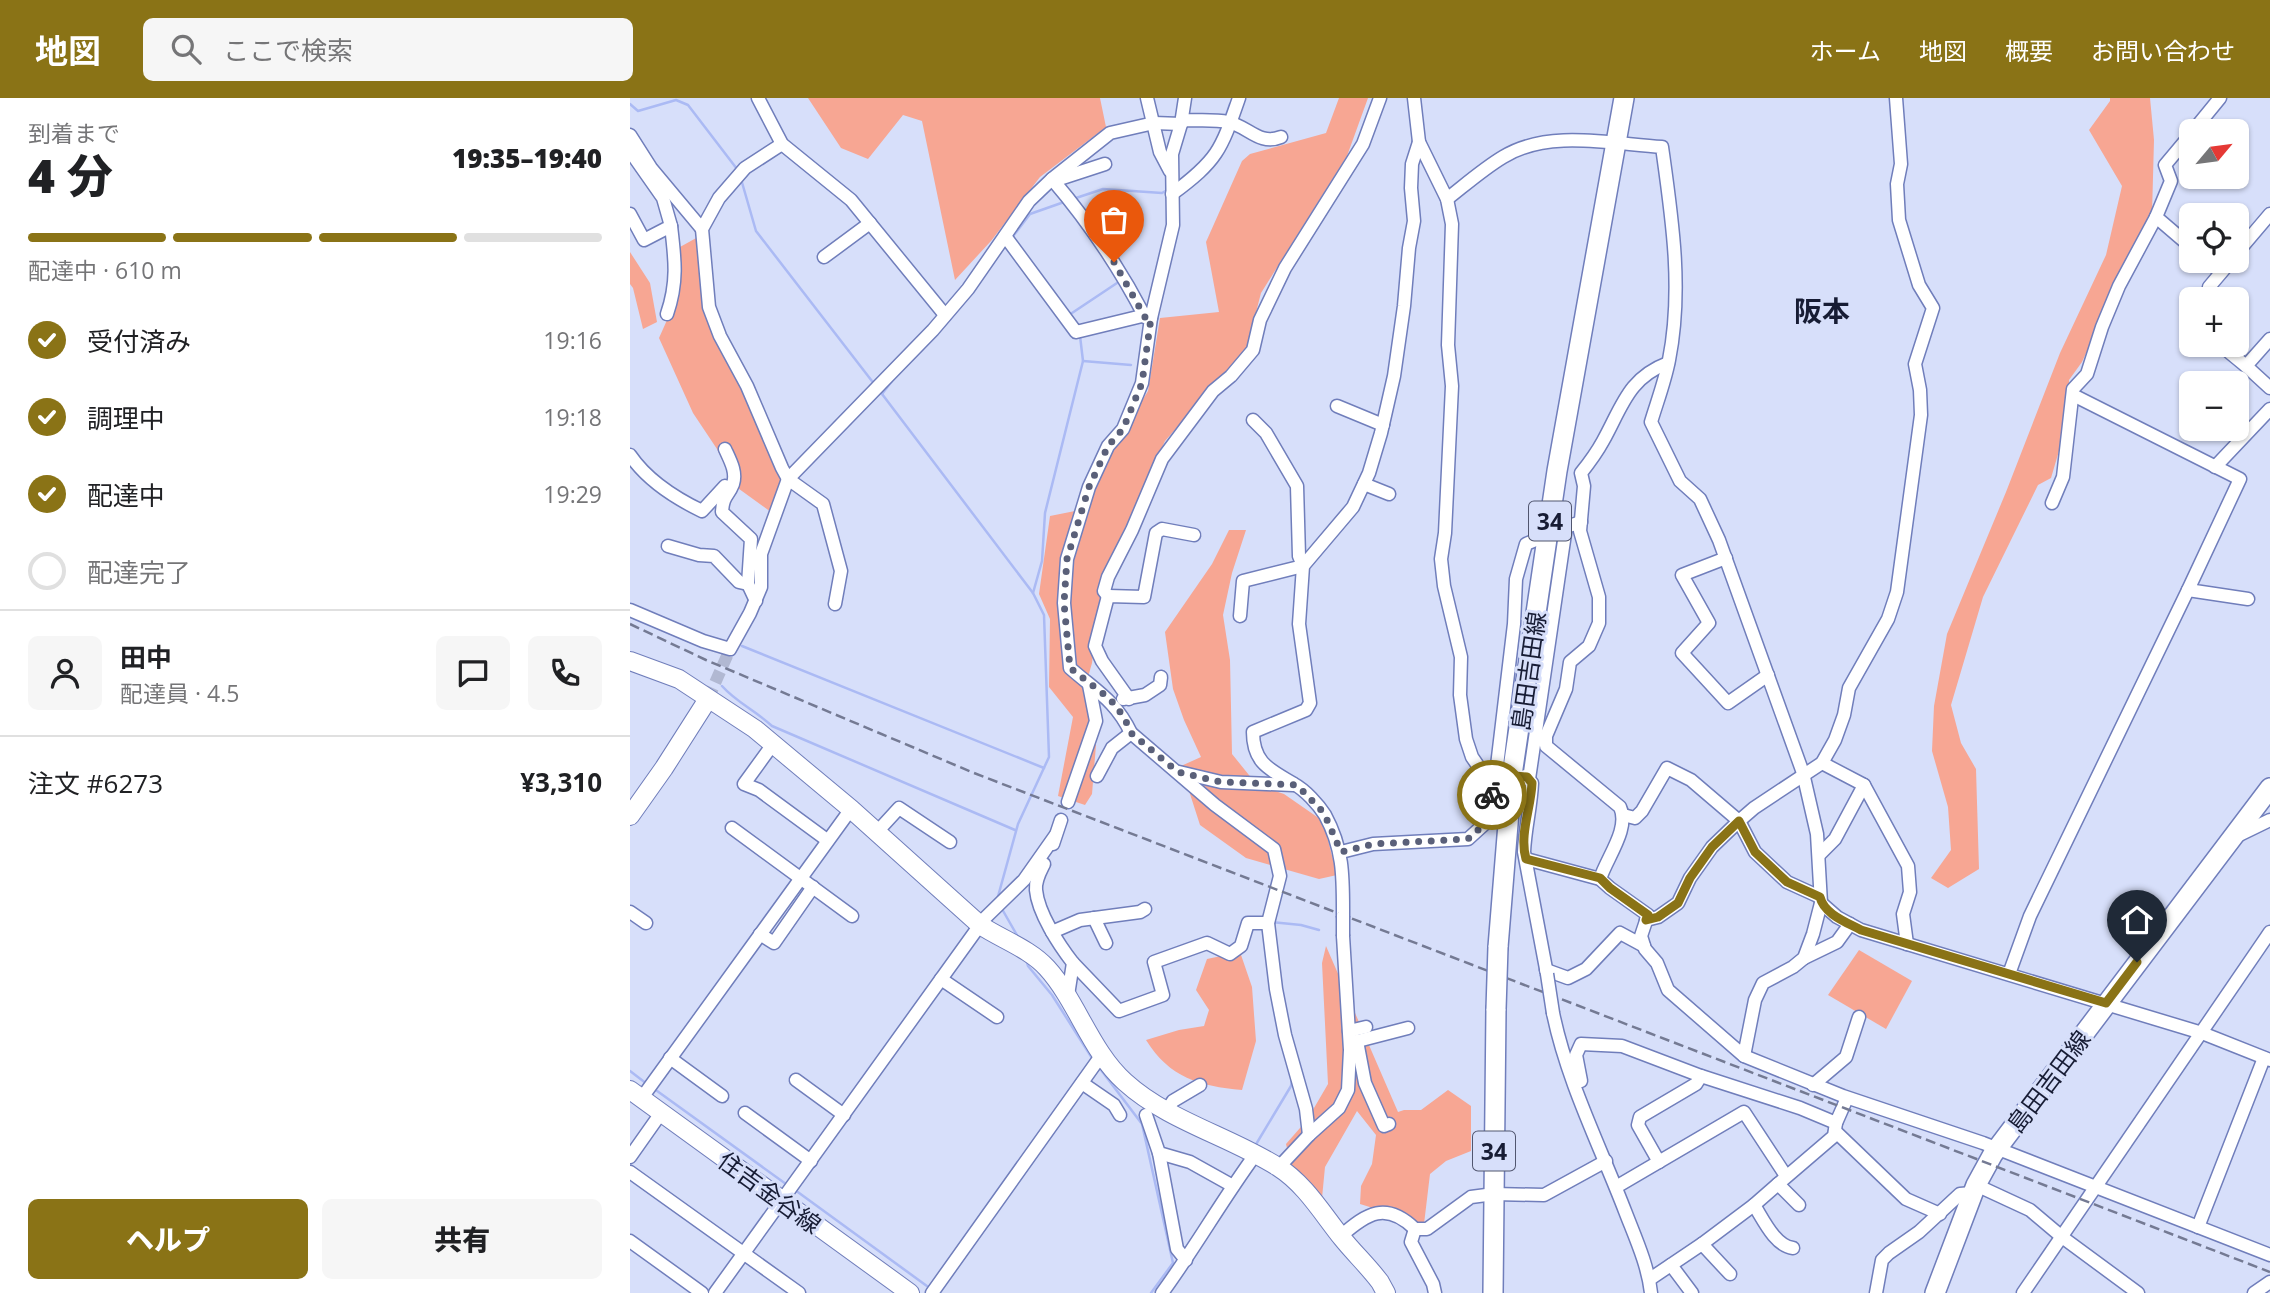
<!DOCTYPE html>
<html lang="ja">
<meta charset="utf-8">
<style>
body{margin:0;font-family:"Open Sans","Noto Sans JP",sans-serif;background:#f6f6f6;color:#202124;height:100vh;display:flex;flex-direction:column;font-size:26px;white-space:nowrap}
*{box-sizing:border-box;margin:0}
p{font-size:23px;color:#757577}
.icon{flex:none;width:38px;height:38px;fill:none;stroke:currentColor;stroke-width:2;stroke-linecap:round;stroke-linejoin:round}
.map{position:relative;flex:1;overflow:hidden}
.details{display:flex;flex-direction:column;background:#fff;width:630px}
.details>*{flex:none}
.needle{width:46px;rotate:61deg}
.controls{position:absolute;left:1549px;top:21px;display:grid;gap:14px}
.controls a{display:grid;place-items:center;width:70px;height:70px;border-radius:10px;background:#fff;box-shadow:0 2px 5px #0004;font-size:35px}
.pin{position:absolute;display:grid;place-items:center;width:60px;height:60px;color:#fff;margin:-72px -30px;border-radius:50% 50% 50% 0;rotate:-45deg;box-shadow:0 0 7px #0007}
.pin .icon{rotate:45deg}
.courier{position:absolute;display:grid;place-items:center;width:70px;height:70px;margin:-35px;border:5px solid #8a7316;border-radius:50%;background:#fff;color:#222;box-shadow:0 2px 9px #0007}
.head em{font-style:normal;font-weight:800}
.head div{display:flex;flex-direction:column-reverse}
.head{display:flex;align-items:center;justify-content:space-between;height:119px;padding:0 28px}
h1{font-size:46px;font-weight:800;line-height:52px}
.bar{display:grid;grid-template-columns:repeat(4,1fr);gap:10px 7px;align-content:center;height:84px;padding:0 28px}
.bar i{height:9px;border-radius:5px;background:#e0e0e0}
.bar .current{background:#8a7316}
.bar p{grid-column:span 4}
.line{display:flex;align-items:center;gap:18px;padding:0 28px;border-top:2px solid #e0e0e0}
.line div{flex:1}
.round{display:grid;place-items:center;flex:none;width:74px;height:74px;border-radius:10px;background:#f6f6f6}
ol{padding:0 28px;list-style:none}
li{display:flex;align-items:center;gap:21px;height:77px}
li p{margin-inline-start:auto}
li .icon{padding:7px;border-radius:50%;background:#8a7316;color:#fff;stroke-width:4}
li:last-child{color:#757577}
li i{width:38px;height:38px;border:4px solid #e0e0e0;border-radius:50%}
.action{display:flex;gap:14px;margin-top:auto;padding:14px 28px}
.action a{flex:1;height:80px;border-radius:10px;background:#8a7316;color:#fff;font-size:28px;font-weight:800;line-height:80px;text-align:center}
.action a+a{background:#f6f6f6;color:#202124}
header{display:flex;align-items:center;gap:42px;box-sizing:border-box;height:98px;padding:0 35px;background:#8a7316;color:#fff}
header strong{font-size:33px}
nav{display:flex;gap:38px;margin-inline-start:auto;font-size:24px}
.search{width:490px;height:63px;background:#f6f6f6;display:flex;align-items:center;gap:18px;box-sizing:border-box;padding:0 24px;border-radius:10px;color:#757577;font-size:26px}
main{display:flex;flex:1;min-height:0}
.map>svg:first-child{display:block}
.green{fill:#f7a693}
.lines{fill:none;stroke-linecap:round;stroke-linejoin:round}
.stream{stroke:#abbaf4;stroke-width:2.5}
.street-tunnel{stroke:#b1b8d2;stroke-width:12;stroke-dasharray:12 6;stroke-linecap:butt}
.street-casing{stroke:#707ebb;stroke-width:15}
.secondary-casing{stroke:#707ebb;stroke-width:20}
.primary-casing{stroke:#707ebb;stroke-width:22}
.street{stroke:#fff;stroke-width:12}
.secondary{stroke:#fff;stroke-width:18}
.primary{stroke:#fff;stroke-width:19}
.rail{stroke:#747a93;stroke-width:2.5;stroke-dasharray:10 5;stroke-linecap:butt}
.street-bridge-casing{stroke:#707ebb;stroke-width:15;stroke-linecap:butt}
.primary-bridge-casing{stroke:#707ebb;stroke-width:22;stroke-linecap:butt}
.street-bridge{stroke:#fff;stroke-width:12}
.primary-bridge{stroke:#fff;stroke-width:19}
.done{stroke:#5a6079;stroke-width:7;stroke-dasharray:0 12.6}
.route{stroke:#8a7316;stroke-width:9}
.labels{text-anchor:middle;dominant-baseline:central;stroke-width:6;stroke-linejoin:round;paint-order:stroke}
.shield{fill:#d7dffa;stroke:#51566f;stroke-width:2}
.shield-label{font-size:23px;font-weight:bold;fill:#171c34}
.street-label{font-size:24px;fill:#171c34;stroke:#d7dffa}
.quarter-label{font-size:28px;font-weight:bold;fill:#171c34;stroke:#d7dffa}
</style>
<header>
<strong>地図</strong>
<div class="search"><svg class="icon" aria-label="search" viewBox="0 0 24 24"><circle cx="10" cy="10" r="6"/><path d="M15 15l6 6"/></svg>ここで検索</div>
<nav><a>ホーム</a><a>地図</a><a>概要</a><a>お問い合わせ</a></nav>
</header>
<main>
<section class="details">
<div class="head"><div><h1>4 分</h1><p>到着まで</p></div><em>19:35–19:40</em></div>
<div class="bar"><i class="current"></i><i class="current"></i><i class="current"></i><i></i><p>配達中 · 610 m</p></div>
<ol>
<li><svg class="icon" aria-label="check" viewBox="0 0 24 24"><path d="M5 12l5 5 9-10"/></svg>受付済み<p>19:16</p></li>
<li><svg class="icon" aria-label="check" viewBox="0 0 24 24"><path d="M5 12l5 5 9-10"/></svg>調理中<p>19:18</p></li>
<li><svg class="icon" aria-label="check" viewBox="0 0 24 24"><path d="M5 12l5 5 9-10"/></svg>配達中<p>19:29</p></li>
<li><i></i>配達完了</li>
</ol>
<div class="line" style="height:126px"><a class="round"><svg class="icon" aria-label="person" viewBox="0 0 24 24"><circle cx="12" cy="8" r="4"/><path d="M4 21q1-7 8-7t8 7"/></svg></a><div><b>田中</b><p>配達員 · 4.5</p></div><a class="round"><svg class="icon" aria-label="chat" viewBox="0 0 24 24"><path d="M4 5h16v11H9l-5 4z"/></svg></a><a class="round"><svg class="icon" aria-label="phone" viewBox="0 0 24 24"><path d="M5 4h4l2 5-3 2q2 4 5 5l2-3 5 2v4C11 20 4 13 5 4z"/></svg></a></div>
<div class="line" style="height:91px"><div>注文 #6273</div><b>¥3,310</b></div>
<div class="action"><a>ヘルプ</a><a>共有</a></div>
</section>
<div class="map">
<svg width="1640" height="1195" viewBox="0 0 1640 1195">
<rect width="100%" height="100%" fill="#d7dffa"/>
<g class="green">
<path d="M178 0H470L476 29 410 79 361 143 325 182 292 23 273 17 238 61 211 50Z"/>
<path d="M709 0H738L717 58 631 195 617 249 535 343 484 454 470 501 462 565 454 593 466 647 462 696 455 707 428 698 443 619 419 589 420 521 409 496 420 418 445 413 518 293 530 220 589 214 576 144 612 63 620 56 696 35Z"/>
<path d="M1480 0H1520L1524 42 1522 116 1499 160 1452 264 1439 282V319L1421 380 1408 387 1353 499 1321 607 1331 645 1346 671 1349 771 1318 790 1301 780 1321 752 1318 709 1302 653 1304 608 1317 536 1376 394 1430 255 1476 157 1492 88 1459 32 1480 3Z"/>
<path d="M68 139 69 172 78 225 115 291 153 381 141 414 105 388 87 351 63 315 29 240 46 202 50 149Z"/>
<path d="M0 154 20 185 27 224 13 231 3 190 0 186Z"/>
<path d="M599 432H616L602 475 593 517 600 562 602 656 627 687 654 696 693 723 707 777 689 781 616 760 570 727 551 668 571 659 554 622 543 591 535 534 582 466Z"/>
<path d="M696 848 768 1014 774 1012H791L818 992 841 1008V1053L816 1063 800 1076 794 1126 777 1128 756 1114 730 1106 731 1088 742 1066 746 1037 727 1013 695 1069 692 1100 662 1070 656 1046 677 1022 698 986 692 865Z"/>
<path d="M1229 852 1282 883 1256 931 1198 897Z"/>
<path d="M610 854 622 889 626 943 612 992C569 988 540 980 516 942L549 932 574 928 579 912 566 892 577 861Z"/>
</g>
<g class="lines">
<g class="stream">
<path d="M0 6 8 13 46 2 58 7 107 71"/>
<path d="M595 20 600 6"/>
<path d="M111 81 126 133 245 287"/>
<path d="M443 101 473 91 532 95 539 91"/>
<path d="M381 141 400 116 437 103"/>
<path d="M441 218 439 217 490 183"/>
<path d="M453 263 501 267"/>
<path d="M249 292 403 495 414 517 419 659 388 726 367 802"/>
<path d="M252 296 262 283"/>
<path d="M403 495 412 463 415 415 453 263 450 238"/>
<path d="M112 548 414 670"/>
<path d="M92 588C106 604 126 613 142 628L385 732"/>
<path d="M372 811 388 839"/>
<path d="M641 824 671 827 689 832"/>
<path d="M396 861 398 868 422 897 462 960"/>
<path d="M468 968 512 1026 543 1165 521 1195"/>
<path d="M0 973 17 986"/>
<path d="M23 990 156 1086"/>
<path d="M625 1048 661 988 662 981"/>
<path d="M165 1092 301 1191"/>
</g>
<path class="street-tunnel" d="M78 601 100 551"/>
<g class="street-casing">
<g id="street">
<path d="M128 0 152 46 221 102 315 217"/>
<path d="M517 0 530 54 540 73"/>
<path d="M555 0 551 26 542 56 543 127 521 220 512 285 493 331 478 348 459 389 437 461 434 505 440 570C466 593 486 603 501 635L585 707 644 751 650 778 638 825 646 891 655 937 676 1011 679 1037"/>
<path d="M552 22C567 23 584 21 598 24 618 28 629 48 651 39"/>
<path d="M1563 33 1590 0"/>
<path d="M1561 36 1535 67 1541 83 1526 119 1561 149"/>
<path d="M0 37 21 70 72 131"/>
<path d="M152 46 115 70 89 100 72 131 79 209 90 238 117 288 152 370 158 381 193 406 211 473 205 506"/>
<path d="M0 53 33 100 41 128 14 142 0 116"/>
<path d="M422 81C458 123 489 169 515 219"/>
<path d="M423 83 475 66"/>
<path d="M542 96C588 62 591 52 609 0"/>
<path d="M817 101C835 87 853 71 873 59 918 31 982 46 1032 49 1042 120 1053 191 1039 262 1035 283 1027 304 1021 324L1050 383 1070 401 1089 442 1173 675 1187 736 1191 805 1183 836 1174 860 1163 869 1133 885 1125 902 1114 958 1038 892 1027 865 1015 851 1011 838 1018 817 980 790 970 781 896 761"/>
<path d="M375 138 446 234 512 218 521 220"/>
<path d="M1606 156 1640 116"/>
<path d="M194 159 240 125"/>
<path d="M1577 163 1591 174"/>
<path d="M1582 201 1579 189 1601 163"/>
<path d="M37 216C48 184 45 161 41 128"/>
<path d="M1594 247 1599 254 1616 268 1640 241"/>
<path d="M1616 268 1640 290"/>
<path d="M1443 297 1610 381 1558 492 1618 501"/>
<path d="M707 308 753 327"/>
<path d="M95 351C100 362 107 374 103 386 98 399 93 397 92 414L121 441 118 486 126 503"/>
<path d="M0 357C17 382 45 400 72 413L95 388"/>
<path d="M1585 369 1640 311"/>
<path d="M734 386 759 396"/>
<path d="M1422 405 1433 379 1443 291 1457 276 1472 229 1489 188 1526 119"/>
<path d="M38 448 69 457 84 458 109 484 118 486"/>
<path d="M1096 460 1052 477 1079 525 1052 555 1098 605 1138 577"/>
<path d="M478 498 474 493 478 479 502 432 532 361 583 293 601 278 623 252 630 222 655 170 733 46 750 0"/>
<path d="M0 512 73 543 100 551 120 515 131 489V456L158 381 303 232 338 191 399 103 422 81 480 35 524 25 551 26"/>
<path d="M610 518 613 483 673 468 669 458 667 388 636 335 623 322"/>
<path d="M493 601 515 597 530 587 531 579"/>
<path d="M499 601 472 563 465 548 478 498 514 499 526 435 532 431 564 437"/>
<path d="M143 646 114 686 129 692 197 742"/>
<path d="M1192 665 1234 687 1278 768 1280 794 1273 816 1277 846"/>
<path d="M549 674 591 684 663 687"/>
<path d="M866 676 884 526 886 481 896 446 918 437"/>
<path d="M467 678 482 650 501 635"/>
<path d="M895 678 902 685C901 709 895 730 894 754L917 876"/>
<path d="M899 681 936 429 951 424"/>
<path d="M438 704 466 623 459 587"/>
<path d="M993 717 1005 720 1012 713 1037 670 1061 682 1109 723 1125 754 1157 784 1190 799"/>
<path d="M102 730 222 818"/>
<path d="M247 734 269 710 320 744"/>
<path d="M1607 738 1640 722"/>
<path d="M423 746 431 722"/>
<path d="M711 754 743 746 838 741 860 721 863 698 853 675 842 659 836 641 830 597 831 559 814 488 811 461 815 435 822 288 818 247 822 126 817 101 789 44 784 0"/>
<path d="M1190 756 1205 741 1234 687"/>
<path d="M414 766C410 774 405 782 406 792 408 815 429 847 443 865L438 897"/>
<path d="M970 781C977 759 1000 731 990 709L916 648V638L936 591 940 564 959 548 969 525V499L950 433 954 388 951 375C959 365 967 354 973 343 992 309 998 280 1038 265"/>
<path d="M1191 805 1207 819 1231 832 1572 935 1640 962"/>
<path d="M0 814 16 825"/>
<path d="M713 818C713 780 714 752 695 717 688 706 675 692 664 686 641 672 623 666 623 634L676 612 680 605 669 526 673 468 723 409 739 375 751 335 764 278 774 208 779 150 784 123 781 90 782 66 789 44"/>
<path d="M464 820 476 845"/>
<path d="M1016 822 1028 819 1048 805 1060 780 1082 749 1109 723 1124 710 1192 665 1205 642 1214 617 1219 590 1258 521 1267 494 1291 317 1290 292 1285 266 1303 210 1289 187 1269 122 1267 86 1271 66 1266 0"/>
<path d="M422 834 450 822 510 814 515 811"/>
<path d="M130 836 144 845 183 789"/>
<path d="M1174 860 1207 844 1220 826"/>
<path d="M443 865 489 913 533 897 524 864 577 845 600 856 611 848 618 825H638"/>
<path d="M916 872 938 880 956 871 990 835 1014 848"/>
<path d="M1379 876 1400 818 1558 492"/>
<path d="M311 881 367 919"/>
<path d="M923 915C937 983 970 1048 995 1113 1005 1139 1018 1167 1021 1195"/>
<path d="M719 933 736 929"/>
<path d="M727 943 735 985 754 1028 759 1026"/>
<path d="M720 945 778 930"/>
<path d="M1114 958 1213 998 1353 1045 1640 1157"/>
<path d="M40 960 92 998"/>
<path d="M166 982 214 1017"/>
<path d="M951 983 946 957 951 946 992 948 1071 978"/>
<path d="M452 985 484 1007 490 1017"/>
<path d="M1183 987 1216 959 1229 919"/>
<path d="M11 1001 221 711"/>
<path d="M537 1012 543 1003 570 987"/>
<path d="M115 1015 181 1063"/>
<path d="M516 1017 529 1055 560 1064 603 1088"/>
<path d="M1205 1033 1276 1101 1310 1116"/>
<path d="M529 1055 547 1151 556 1162"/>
<path d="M0 1059 31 1015"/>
<path d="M1029 1064 1008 1027 1010 1019 1066 986 1071 978 1170 1010 1206 1025"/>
<path d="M649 1069 679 1037 709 1010 718 992 720 952 713 838"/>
<path d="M0 1074 169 1195"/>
<path d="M1148 1086 1204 1038 1206 1025 1217 1000"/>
<path d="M1346 1087 1400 1112 1432 1139 1508 1195"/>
<path d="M986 1089 1114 1014 1156 1078"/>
<path d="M1124 1107 1148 1086 1169 1107"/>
<path d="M1568 1129 1634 960"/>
<path d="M785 1131 781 1144 803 1186 805 1195"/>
<path d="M711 1138C737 1115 756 1103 785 1131H797L841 1099 864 1096 914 1097 976 1063"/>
<path d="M0 1143 72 1195"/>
<path d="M1072 1146 1124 1107C1133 1121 1145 1148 1163 1150"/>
<path d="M1041 1167 1062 1195"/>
<path d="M1020 1181 1072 1146 1100 1176"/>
<path d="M85 1195 355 820 394 782 425 738"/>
<path d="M302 1195 473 955"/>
<path d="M532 1195C565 1150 592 1102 625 1057"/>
<path d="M1246 1195 1252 1162 1259 1155 1289 1134 1330 1096 1342 1095"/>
<path d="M1393 1195 1640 834"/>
<path d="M1624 1195 1640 1184"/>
</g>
</g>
<g class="secondary-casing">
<g id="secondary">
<path d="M0 563 49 581 125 631 221 711 350 827C371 841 400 851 417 870 447 903 461 954 495 984 538 1023 599 1038 648 1069 675 1086 692 1115 712 1140 724 1155 738 1168 750 1184L756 1195"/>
<path d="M0 718 34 670 78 601"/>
<path d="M0 992 280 1195"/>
</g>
</g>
<g class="primary-casing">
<g id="primary">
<path d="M868 849 882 677 927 373 994 0"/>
<path d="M863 1195 866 911"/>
<path d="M1305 1195 1346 1087 1363 1056 1640 690"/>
</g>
</g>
<use href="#street" class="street"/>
<use href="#secondary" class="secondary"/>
<use href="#primary" class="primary"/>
<path class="rail" d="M0 526 76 562 344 675 1640 1174"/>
<g class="street-bridge-casing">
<g id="street-bridge">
<path d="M713 838V818"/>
<path d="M917 876 923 915"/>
</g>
</g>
<g class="primary-bridge-casing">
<path id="primary-bridge" d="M866 911 868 849"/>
</g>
<use href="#street-bridge" class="street-bridge"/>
<use href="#primary-bridge" class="primary-bridge"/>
</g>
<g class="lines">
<path class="done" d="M484 164 515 219 521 220 512 285 493 331 478 348 459 389 437 461 434 505 440 570 480 601 494 619 501 635 548 674 591 684 667 687 694 715 711 754 743 746 838 741 860 721 862 697"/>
<path class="route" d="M862 697 853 675 897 679 902 685C901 710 889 737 896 761L970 780 980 790 1018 817 1016 822 1028 819 1048 805 1060 780 1082 749 1109 723 1125 754 1157 784 1190 799C1194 816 1216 824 1231 832L1476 905 1507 864"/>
</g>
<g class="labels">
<g class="shield">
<rect x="899" y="403.5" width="42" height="39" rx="5"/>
<rect x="843" y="1033.5" width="42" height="39" rx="5"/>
</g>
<g class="shield-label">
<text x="920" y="423">34</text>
<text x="864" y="1053">34</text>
</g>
<g class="street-label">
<text transform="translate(898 573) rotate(-82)">島田吉田線</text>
<text transform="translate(1418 983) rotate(-53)">島田吉田線</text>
<text transform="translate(140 1094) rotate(36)">住吉金谷線</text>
</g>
<g class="quarter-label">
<text x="1192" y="212">阪本</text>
</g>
</g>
</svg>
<div class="controls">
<a><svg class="needle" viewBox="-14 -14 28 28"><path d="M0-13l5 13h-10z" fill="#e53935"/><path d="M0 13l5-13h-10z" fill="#757577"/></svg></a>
<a><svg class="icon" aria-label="locate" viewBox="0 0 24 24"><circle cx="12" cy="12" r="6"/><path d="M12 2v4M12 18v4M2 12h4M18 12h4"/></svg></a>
<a>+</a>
<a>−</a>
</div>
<div class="pin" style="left:484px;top:164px;background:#ea580c"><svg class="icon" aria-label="bag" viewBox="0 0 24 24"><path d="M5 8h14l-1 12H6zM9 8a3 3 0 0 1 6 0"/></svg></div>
<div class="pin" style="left:1507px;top:864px;background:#1f2937"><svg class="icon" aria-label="home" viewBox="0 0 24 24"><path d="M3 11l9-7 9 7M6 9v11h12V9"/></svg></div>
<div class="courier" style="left:862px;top:697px"><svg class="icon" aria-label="bike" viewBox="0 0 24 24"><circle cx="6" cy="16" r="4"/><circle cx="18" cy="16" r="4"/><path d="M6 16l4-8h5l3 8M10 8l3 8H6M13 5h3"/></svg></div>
</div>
</main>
